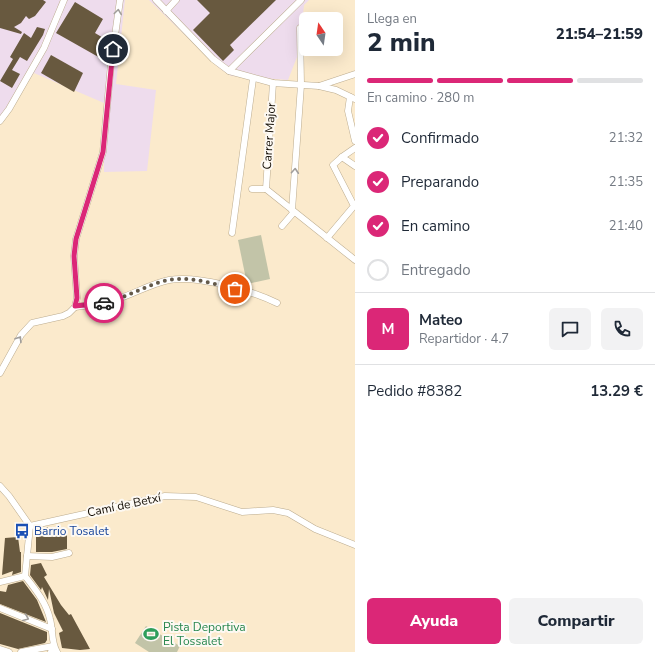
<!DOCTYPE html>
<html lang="es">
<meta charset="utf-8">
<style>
body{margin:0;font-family:"Nunito Sans",sans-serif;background:#f2f2f3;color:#1f2937;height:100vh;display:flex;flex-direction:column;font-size:15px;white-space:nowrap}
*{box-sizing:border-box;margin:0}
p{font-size:13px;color:#747a83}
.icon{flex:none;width:22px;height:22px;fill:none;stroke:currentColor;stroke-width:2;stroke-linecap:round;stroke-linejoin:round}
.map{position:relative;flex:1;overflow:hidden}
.drawer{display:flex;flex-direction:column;background:#fff;width:300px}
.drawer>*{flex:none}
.needle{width:26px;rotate:347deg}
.fabs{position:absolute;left:299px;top:12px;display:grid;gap:8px}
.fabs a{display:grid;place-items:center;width:44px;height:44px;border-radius:6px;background:#fff;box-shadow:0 4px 16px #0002;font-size:20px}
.pin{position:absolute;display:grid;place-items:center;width:34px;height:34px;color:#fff;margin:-17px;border:2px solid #fff;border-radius:50%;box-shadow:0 1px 4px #0007}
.courier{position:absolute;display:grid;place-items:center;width:40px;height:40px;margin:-20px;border:3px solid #db2777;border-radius:50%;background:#fff;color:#222;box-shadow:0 1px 5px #0007}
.summary em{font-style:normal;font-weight:800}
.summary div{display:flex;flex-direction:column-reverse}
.summary{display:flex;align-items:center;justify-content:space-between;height:68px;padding:0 12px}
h1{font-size:26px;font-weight:800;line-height:30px}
.bar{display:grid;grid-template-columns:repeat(4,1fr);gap:6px 4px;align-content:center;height:48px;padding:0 12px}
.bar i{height:5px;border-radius:3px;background:#e0e1e3}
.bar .active{background:#db2777}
.bar p{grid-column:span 4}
.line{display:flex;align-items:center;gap:10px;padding:0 12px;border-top:1px solid #e0e1e3}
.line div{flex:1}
.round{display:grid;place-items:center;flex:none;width:42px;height:42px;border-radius:6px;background:#f2f2f3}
ol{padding:0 12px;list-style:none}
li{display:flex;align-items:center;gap:12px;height:44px}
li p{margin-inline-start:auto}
li .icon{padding:4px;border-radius:50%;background:#db2777;color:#fff;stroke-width:4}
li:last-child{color:#747a83}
li i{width:22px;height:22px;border:2px solid #e0e1e3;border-radius:50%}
.cta{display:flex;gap:8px;margin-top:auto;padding:8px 12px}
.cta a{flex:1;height:46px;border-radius:6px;background:#db2777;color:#fff;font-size:16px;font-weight:800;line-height:46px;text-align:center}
.cta a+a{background:#f2f2f3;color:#1f2937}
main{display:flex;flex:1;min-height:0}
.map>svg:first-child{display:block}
.industrial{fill:#eedced}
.green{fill:#c2c4a8}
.building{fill:#68593f}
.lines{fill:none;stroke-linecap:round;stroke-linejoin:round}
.street-casing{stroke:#bcac8f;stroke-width:7}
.street{stroke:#fff;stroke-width:6}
.oneway{stroke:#a19e9b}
.done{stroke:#645a4a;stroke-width:4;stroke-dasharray:0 7.2}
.route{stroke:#db2777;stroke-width:5}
.labels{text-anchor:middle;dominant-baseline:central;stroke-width:4;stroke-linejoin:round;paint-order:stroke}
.street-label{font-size:12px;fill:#130d04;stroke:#fdf9f3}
.transit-label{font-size:12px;fill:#164399;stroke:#fdf9f3;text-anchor:start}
.leisure-label{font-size:12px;fill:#27864d;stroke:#fdf9f3;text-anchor:start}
</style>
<main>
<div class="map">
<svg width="355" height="652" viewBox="0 0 355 652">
<rect width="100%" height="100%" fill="#fbeacc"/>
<g class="industrial">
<path d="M0 0H125L116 84 156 90 147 171 104 172V103L34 73 0 121Z"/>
<path d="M149 0H309L304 5 299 52 288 80 231 76 219 68Z"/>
</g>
<g class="green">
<path d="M261 235 270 279 247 284 238 240Z"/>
<path d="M146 626 180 646 177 652H149L135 643Z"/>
</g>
<g class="building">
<path d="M0 0H43L46 2 35 16 29 19 26 16 21 23 14 27 22 32 21 34 0 28Z"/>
<path d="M197 0H276L230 45 234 50 223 61 193 30 210 13Z"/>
<path d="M75 2 103 19 95 33 110 42 109 47 102 59 56 33Z"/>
<path d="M37 27 45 29 43 35 27 61 20 57 12 70 20 74 12 88 0 81 13 59 10 57 24 33 31 38Z"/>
<path d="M51 55 83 73 74 92 41 73Z"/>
<path d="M48 527V537L67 535V549L52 552H36V532L37 530Z"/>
<path d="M18 537 20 552H21V572L12 575 13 571 2 575 5 538Z"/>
<path d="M41 563 47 575 44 577 61 605 69 615 71 614 90 649 80 650 62 648 59 633 63 631 54 613 49 589 48 600 42 587 41 590 30 575 31 565Z"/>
<path d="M23 581 37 600 46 622 0 604V591L6 592 8 585Z"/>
<path d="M0 613 47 632V640L45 643 18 649 0 644Z"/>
</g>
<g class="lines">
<g class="street-casing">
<g id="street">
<path d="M156 0 213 59 229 71 273 83 319 86 336 90 355 99"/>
<path d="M166 11 176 0"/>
<path d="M229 71 301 0"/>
<path d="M319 86 355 74"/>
<path d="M350 97 348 111 355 141"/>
<path d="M0 121 9 109 44 48 64 0"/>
<path d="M355 148 342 157 355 166"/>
<path d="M252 189H266L355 260"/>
<path d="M266 189 273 83"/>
<path d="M292 210 301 85 300 28"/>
<path d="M282 226 294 212"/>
<path d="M232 233 253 79"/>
<path d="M327 238 354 206 333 165 342 157"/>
<path d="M75 307C87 305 100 305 111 301 131 296 149 284 169 280 198 275 250 290 277 303"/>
<path d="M0 373 21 335 32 323 63 316 69 313 75 307 77 298 74 256 76 239 103 152 111 64 120 0"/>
<path d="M0 486 9 496 30 526"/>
<path d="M30 526 165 496 196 497 242 512 273 510 288 513 315 529 355 545"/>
<path d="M30 526 25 576C35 589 46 602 50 619 53 630 51 642 57 652"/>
<path d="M27 556 52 557 69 553"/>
<path d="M0 582 25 576"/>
<path d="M0 608 52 629"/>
<path d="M0 649 9 652"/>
<path d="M21 652 53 646 51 652"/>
</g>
</g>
<use href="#street" class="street"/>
</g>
<defs><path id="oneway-chevron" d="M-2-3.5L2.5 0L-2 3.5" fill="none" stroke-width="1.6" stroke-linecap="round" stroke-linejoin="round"/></defs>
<g class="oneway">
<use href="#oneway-chevron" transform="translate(118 12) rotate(-82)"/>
<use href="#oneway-chevron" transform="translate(295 171) rotate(-86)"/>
<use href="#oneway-chevron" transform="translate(19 339) rotate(-58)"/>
<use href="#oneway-chevron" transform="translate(26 618) rotate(23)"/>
</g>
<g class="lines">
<path class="done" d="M104 303C126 298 146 285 168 280 191 276 214 284 235 289"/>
<path class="route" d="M104 303 75 306 77 298 74 256 76 239 103 152 113 49"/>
</g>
<defs>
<g id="bus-bare" transform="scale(1.2)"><path d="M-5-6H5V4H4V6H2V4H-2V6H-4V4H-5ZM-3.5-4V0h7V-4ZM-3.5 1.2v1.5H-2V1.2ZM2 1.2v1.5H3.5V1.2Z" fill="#1a4fb4" stroke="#fdf9f3" stroke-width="2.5" paint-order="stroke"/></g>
<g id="stadium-bare" transform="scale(1.2)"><path d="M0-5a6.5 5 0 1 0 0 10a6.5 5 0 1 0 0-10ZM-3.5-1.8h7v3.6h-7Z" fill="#2e9e5b" stroke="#fdf9f3" stroke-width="2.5" paint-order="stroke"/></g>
</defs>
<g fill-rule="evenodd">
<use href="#bus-bare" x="22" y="531"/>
<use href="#stadium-bare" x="151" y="634"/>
</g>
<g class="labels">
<g class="street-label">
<text transform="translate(269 136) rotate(-86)">Carrer Major</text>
<text transform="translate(124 505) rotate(-12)">Camí de Betxí</text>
</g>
<g class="transit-label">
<text x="34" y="531">Barrio Tosalet</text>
</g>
<g class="leisure-label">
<text x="163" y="627">Pista Deportiva<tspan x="163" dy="14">El Tossalet</tspan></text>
</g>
</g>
</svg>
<div class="fabs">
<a><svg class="needle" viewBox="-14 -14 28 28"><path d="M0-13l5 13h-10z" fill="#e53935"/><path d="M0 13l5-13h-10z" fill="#747a83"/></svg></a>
</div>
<div class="pin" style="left:235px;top:289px;background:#ea580c"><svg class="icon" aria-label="bag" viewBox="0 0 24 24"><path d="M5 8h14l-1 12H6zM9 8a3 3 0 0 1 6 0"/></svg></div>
<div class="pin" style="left:113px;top:49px;background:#1f2937"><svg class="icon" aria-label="home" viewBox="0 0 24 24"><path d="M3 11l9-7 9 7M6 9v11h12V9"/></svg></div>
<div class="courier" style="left:104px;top:303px"><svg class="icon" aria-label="car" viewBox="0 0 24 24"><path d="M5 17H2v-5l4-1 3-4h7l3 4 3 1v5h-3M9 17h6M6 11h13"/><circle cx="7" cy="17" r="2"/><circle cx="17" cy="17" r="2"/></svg></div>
</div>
<section class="drawer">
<div class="summary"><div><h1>2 min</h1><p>Llega en</p></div><em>21:54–21:59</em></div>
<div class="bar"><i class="active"></i><i class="active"></i><i class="active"></i><i></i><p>En camino · 280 m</p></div>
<ol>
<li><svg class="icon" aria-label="check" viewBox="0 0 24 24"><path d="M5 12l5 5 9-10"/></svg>Confirmado<p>21:32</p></li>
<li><svg class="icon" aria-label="check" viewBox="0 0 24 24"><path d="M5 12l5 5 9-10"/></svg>Preparando<p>21:35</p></li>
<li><svg class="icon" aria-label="check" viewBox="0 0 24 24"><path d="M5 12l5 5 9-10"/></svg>En camino<p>21:40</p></li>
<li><i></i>Entregado</li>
</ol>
<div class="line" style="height:72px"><b class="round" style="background:#db2777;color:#fff">M</b><div><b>Mateo</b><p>Repartidor · 4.7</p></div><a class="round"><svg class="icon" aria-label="chat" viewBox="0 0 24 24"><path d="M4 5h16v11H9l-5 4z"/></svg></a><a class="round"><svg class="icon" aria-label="phone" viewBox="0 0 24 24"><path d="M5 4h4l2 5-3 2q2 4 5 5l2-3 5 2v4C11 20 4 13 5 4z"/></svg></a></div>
<div class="line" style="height:52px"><div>Pedido #8382</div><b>13.29 €</b></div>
<div class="cta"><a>Ayuda</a><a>Compartir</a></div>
</section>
</main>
